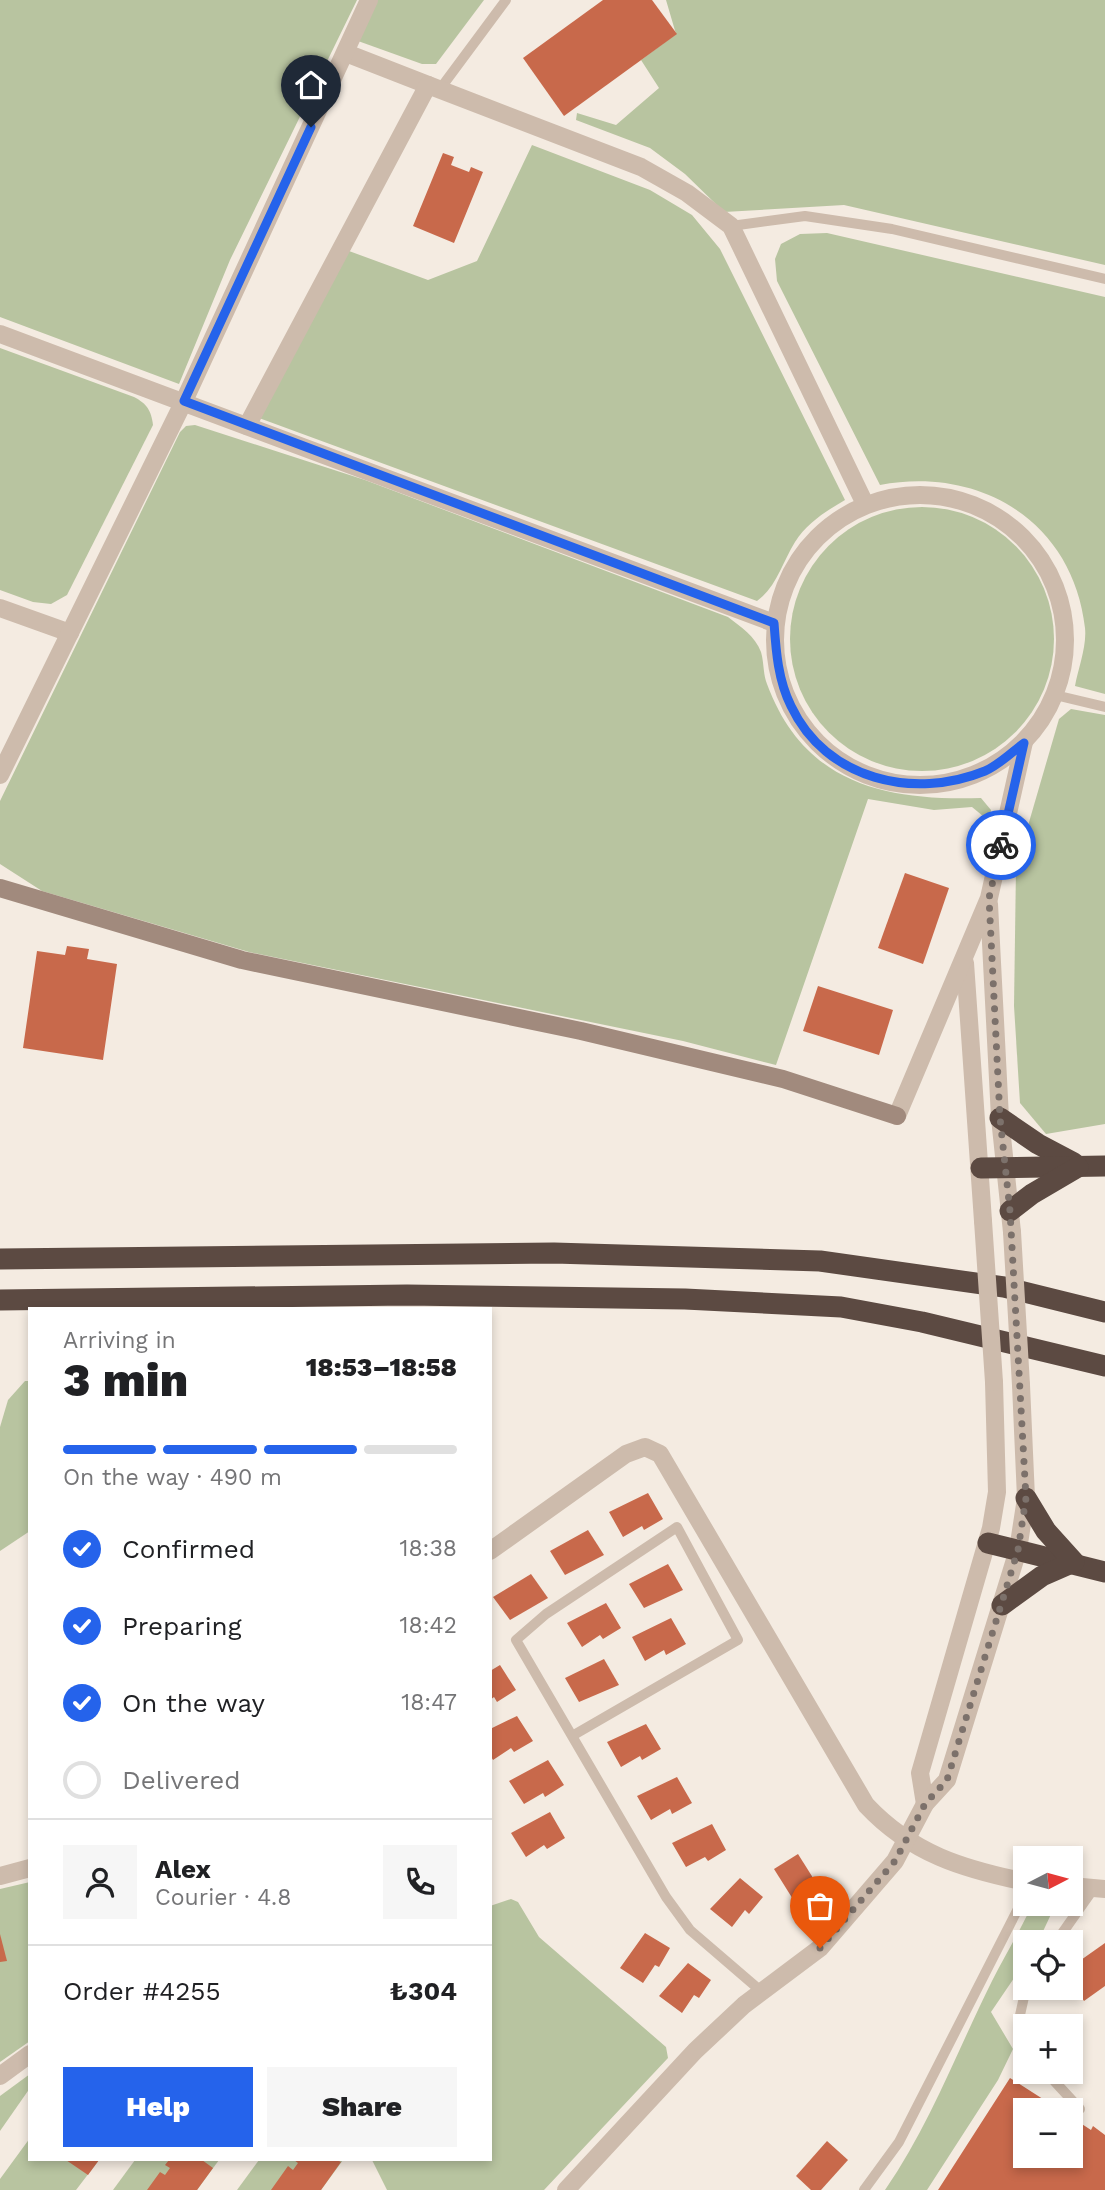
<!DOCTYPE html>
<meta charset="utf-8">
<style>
body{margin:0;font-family:"Work Sans",sans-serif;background:#f6f6f6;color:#202124;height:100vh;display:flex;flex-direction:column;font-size:26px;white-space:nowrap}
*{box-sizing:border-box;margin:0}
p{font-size:23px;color:#757577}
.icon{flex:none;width:38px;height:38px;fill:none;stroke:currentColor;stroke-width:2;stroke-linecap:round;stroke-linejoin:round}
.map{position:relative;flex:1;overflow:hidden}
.drawer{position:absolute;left:28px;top:1307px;width:464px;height:854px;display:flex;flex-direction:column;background:#fff;border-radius:0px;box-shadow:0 4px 10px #0003}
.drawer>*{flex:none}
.needle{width:46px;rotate:84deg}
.controls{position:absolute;left:1013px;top:1846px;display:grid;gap:14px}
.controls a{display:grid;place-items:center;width:70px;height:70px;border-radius:0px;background:#fff;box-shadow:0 4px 10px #0003;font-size:35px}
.pin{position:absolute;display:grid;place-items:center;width:60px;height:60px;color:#fff;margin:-72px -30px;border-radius:50% 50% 50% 0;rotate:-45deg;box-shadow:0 0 7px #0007}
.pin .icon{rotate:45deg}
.courier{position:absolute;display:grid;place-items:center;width:70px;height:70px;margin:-35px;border:5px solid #2563eb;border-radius:50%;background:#fff;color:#222;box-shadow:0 2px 9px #0007}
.headline em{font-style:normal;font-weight:800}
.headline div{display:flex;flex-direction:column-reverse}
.headline{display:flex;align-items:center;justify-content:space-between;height:119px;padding:0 35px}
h1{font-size:46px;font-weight:800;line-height:52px}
.bar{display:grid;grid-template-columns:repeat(4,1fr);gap:10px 7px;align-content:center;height:84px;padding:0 35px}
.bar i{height:9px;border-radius:5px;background:#e0e0e0}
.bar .active{background:#2563eb}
.bar p{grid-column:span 4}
.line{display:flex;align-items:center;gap:18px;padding:0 35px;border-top:2px solid #e0e0e0}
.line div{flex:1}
.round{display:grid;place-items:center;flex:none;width:74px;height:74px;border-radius:0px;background:#f6f6f6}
ol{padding:0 35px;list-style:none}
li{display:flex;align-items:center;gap:21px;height:77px}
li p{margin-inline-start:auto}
li .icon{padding:7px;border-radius:50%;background:#2563eb;color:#fff;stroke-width:4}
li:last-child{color:#757577}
li i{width:38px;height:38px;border:4px solid #e0e0e0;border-radius:50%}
.action{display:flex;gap:14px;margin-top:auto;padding:14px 35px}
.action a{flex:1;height:80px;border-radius:0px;background:#2563eb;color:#fff;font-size:28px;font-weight:800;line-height:80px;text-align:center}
.action a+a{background:#f6f6f6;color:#202124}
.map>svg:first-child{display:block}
.green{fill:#b8c4a0}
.building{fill:#c8694b}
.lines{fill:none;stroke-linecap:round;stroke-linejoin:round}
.lane{stroke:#cdbbac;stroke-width:10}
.street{stroke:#cdbbac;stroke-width:18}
.secondary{stroke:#a18a7d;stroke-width:18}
.highway{stroke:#5c4a42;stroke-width:21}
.street-bridge{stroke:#cdbbac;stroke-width:18}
.done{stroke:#7c716b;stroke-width:7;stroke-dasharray:0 12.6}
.route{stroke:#2563eb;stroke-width:9}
</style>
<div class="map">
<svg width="1105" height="2190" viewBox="0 0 1105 2190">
<rect width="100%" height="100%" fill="#f4ebe1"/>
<g class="green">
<path d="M0 0H357L230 260 179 384 0 317Z"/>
<path d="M377 0H484L436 64H422L358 41Z"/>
<path d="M666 0H1105V265L844 205 724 212 685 174 650 148 576 120 577 113 616 125 659 88 641 60 676 34Z"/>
<path d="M532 145 650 190 692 215 720 249 845 500C826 511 807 523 795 542 783 561 776 588 757 601L259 418 349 251 428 280 477 261Z"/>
<path d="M827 233 1105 297V694L1075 686C1078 669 1087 646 1085 628 1073 522 981 466 880 485L777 281 775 259 781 244 800 234Z"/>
<path d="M0 348 134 397C147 404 151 410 153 425L67 595 51 604 33 602 0 590Z"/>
<path d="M195 425 365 480 728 617C741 627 755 636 761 652 764 662 763 674 767 684 804 784 885 801 981 798L991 810 989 821 972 807 934 810 868 799 776 1065 683 1041 249 952 42 891 0 864V801L180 432 186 426Z"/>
<circle cx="922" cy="639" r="132"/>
<path d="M1071 709 1105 715V1124L1046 1134 1020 1103 1014 1006 1016 867 1059 719Z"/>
<path d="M25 1381H30V1531L0 1551V1427L8 1400Z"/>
<path d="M30 1882V2041L0 2062V1889Z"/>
<path d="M511 1899 518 1902 539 1937 666 2047 668 2058 544 2190H387L372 2160H490V1906Z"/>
<path d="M1049 1904 1053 1910 1038 1942H1026L1025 1962 991 2012 1013 2049 998 2080 927 2190H885C930 2125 957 2051 992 1981 1005 1955 1020 1931 1032 1905Z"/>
<path d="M30 2074V2088L0 2131V2096Z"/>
<path d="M30 2138V2160H99L76 2190H0V2179Z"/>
<path d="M135 2160H219L197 2190H113Z"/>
<path d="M259 2160H343L321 2190H237Z"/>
</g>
<g class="building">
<path d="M603 0H652L677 34 564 116 523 58Z"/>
<path d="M443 153 454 157 451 165 469 172 471 167 483 172 454 243 413 226Z"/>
<path d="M905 873 949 888 923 964 878 948Z"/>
<path d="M67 946 89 949 87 959 117 964 103 1060 23 1048 37 951 65 955Z"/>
<path d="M818 986 893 1010 879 1055 803 1031Z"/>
<path d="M648 1493 663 1519 644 1530 642 1526 623 1537 609 1512Z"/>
<path d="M588 1530 604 1555 565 1575 550 1551Z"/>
<path d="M668 1564 683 1590 644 1608 629 1584Z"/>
<path d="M531 1574 548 1598 510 1620 493 1597Z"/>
<path d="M606 1603 621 1628 603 1639 600 1635 582 1647 567 1623Z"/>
<path d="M671 1618 686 1644 666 1655 664 1650 645 1661 632 1637Z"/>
<path d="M604 1659 619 1685 579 1702 565 1678Z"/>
<path d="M500 1665 516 1690 497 1702 494 1697 490 1700V1671Z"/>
<path d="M517 1716 533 1741 514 1752 511 1748 493 1760 490 1755V1729Z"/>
<path d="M646 1724 661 1749 642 1760 640 1756 621 1767 607 1742Z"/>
<path d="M548 1760 564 1785 545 1797 543 1793 524 1804 509 1781Z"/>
<path d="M677 1777 692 1803 672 1814 670 1809 651 1820 637 1796Z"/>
<path d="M550 1812 565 1838 547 1849 544 1845 526 1857 511 1833Z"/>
<path d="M712 1824 726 1850 708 1861 705 1857 686 1867 672 1843Z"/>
<path d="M798 1854 820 1889 796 1904 774 1869Z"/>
<path d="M740 1878 763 1897 749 1914 745 1910 732 1927 710 1909Z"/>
<path d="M645 1933 670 1948 659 1967 655 1965 643 1983 620 1968Z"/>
<path d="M0 1934 7 1961 0 1962Z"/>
<path d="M1105 1943V1986L1084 2001 1071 1982V1967Z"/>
<path d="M688 1963 711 1980 699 1998 694 1995 682 2013 659 1996Z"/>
<path d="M1010 2078 1060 2110H1026V2156H1071V2117L1091 2130 1093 2126 1105 2135V2190H938Z"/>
<path d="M827 2141 848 2160 821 2190H811L796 2176Z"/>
<path d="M66 2160H99L88 2175Z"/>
<path d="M169 2160H202L213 2168 197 2190H147L160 2172 165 2175 170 2168 165 2165Z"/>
<path d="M294 2160H337L341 2162 321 2190H271L288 2166 293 2170 298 2163Z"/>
</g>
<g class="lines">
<g class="lane">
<path d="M440 89 506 0"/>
<path d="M731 226 805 216 892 229 1105 279"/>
<path d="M1055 695 1105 707"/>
<path d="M572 1736 738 1640 677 1527 546 1614 516 1640 666 1897 690 1930 762 1992"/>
<path d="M1056 1942 1094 1888"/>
<path d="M1026 2039 1020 2015 1026 1988"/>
<path d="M1046 2072 1080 2109"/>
<path d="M864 2190 899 2142 1026 1893"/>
</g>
<g class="street">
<path d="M346 53 428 85"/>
<path d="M0 334 774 623"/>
<path d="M247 426 428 85 641 167 687 193 731 226 865 504"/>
<circle cx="920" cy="640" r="145"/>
<path d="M0 608 70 633"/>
<path d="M0 775 184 401 369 0"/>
<path d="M989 904 1000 1118 1012 1232"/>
<path d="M965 963 983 1221"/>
<path d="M897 1116 989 898 1024 742"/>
<path d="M490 1551 626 1454 645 1447 660 1454 866 1805C912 1854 963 1869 1026 1882"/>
<path d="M925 1804 920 1773 991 1528 997 1492 994 1382"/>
<path d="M0 1876 30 1868"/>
<path d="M1071 1886 1105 1889"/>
<path d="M0 2076 30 2054"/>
<path d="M566 2190 695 2051 744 2005 820 1948 895 1861 925 1804 947 1780 1018 1550 1026 1498 1021 1385"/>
</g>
<path class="secondary" d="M0 888 242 960 581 1031 783 1079 897 1116"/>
<g class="highway">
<path d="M1000 1118 1038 1144 1074 1163"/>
<path d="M981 1168 1105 1166"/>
<path d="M1010 1211 1032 1194 1078 1167"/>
<path d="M0 1259 554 1253 820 1261 1004 1287 1105 1312"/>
<path d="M0 1300 407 1295 685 1299 841 1307 922 1322 1105 1366"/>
<path d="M988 1543 1105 1572"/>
<path d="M1002 1605 1042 1576 1074 1562 1046 1531 1026 1498"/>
</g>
<g class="street-bridge">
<path d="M983 1221 994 1382"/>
<path d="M1012 1232 1021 1385"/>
</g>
</g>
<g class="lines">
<path class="done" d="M820 1948 895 1861 925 1804 947 1780 1018 1550 1026 1498 1010 1211 1000 1118 989 898 1001 845"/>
<path class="route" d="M311 127 184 401 774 623C776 651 778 680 791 706 826 780 914 800 985 771 999 765 1012 752 1024 743L1001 845"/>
</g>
</svg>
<div class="controls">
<a><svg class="needle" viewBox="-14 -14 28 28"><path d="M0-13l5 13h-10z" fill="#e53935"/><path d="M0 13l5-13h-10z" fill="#757577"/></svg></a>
<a><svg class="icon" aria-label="locate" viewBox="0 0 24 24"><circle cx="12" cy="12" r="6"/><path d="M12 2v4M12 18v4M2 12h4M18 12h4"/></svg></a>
<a>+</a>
<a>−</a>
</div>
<div class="pin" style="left:820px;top:1948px;background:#ea580c"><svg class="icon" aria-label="bag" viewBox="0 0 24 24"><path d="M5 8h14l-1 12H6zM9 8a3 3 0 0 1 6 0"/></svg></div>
<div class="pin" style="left:311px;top:127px;background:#1f2937"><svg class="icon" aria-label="home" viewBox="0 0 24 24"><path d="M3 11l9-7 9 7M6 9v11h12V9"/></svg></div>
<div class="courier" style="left:1001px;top:845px"><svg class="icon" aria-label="bike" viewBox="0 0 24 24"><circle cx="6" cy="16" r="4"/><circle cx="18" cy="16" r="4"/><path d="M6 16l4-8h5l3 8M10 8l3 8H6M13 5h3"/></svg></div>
<section class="drawer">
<div class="headline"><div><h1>3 min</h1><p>Arriving in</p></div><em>18:53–18:58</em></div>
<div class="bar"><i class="active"></i><i class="active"></i><i class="active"></i><i></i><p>On the way · 490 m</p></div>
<ol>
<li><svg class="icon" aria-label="check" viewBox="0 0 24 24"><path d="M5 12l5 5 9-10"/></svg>Confirmed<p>18:38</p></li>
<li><svg class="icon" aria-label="check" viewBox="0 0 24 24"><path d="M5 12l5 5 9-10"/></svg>Preparing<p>18:42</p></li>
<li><svg class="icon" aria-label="check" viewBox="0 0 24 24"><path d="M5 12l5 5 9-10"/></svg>On the way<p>18:47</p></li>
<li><i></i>Delivered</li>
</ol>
<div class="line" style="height:126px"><a class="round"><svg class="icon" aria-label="person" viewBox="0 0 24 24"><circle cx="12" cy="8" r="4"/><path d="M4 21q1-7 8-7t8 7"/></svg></a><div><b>Alex</b><p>Courier · 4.8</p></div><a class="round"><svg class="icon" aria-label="phone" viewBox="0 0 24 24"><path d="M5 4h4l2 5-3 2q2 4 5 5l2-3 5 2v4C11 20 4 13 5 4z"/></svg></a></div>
<div class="line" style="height:91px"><div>Order #4255</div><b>₺304</b></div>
<div class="action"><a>Help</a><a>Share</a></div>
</section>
</div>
